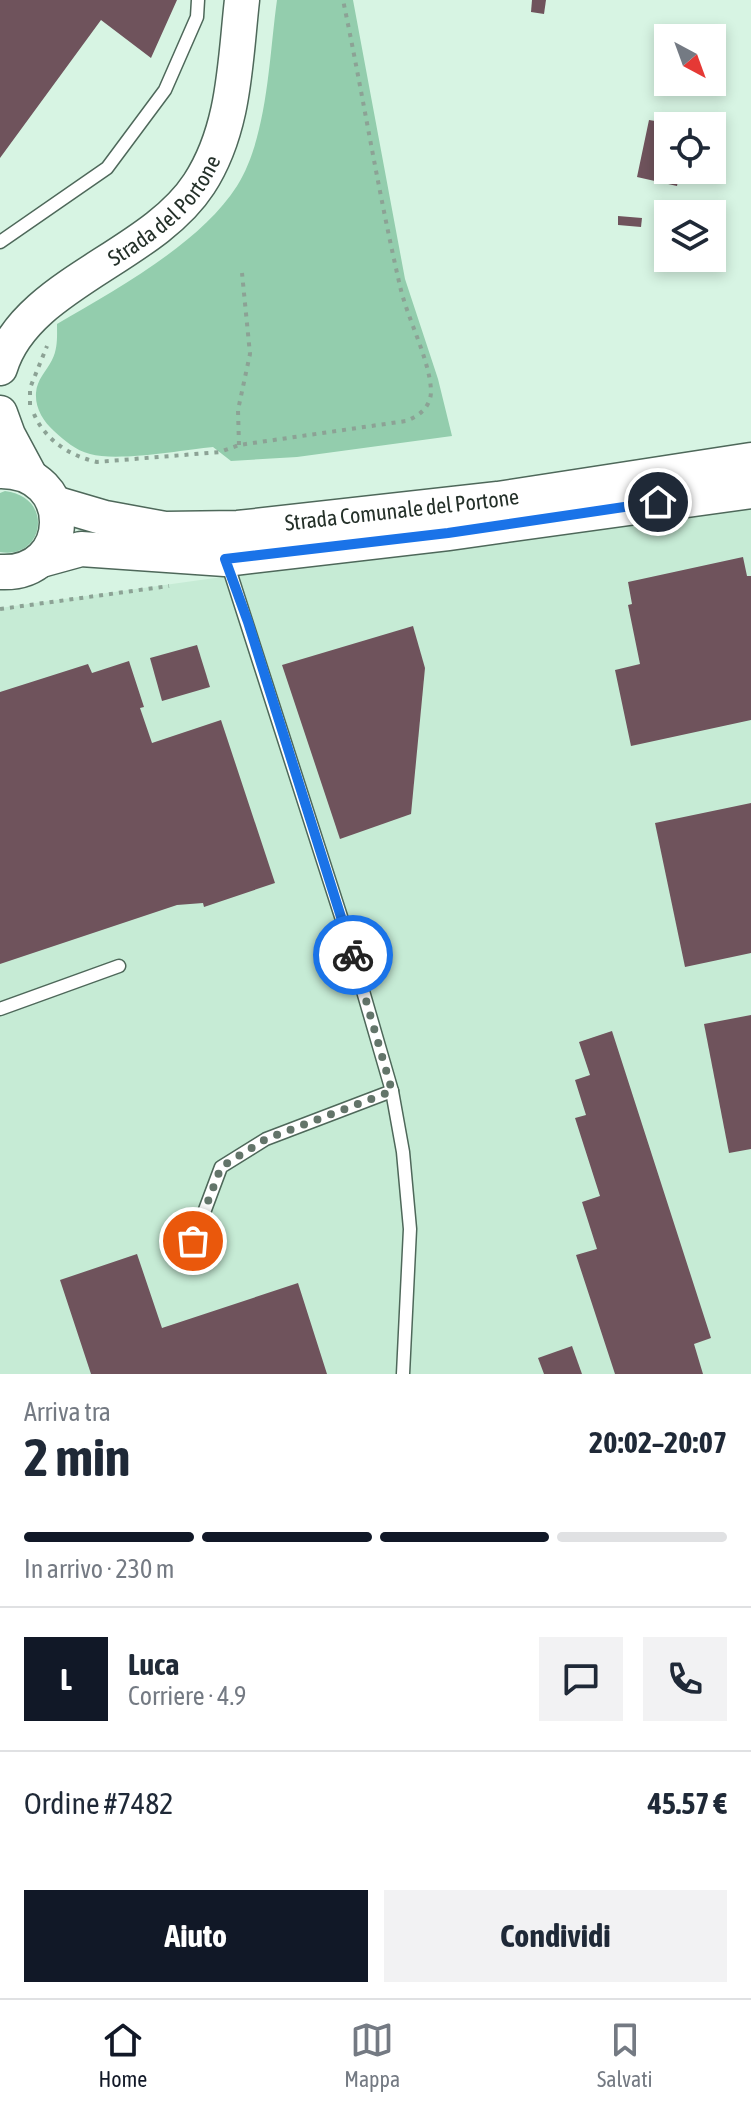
<!DOCTYPE html>
<html lang="it">
<meta charset="utf-8">
<style>
body{margin:0;font-family:"Asap Condensed",sans-serif;background:#f2f2f3;color:#1f2937;height:100vh;display:flex;flex-direction:column;font-size:30px;white-space:nowrap}
*{box-sizing:border-box;margin:0}
p{font-size:26px;color:#747a83}
.icon{flex:none;width:44px;height:44px;fill:none;stroke:currentColor;stroke-width:2;stroke-linecap:round;stroke-linejoin:round}
.map{position:relative;height:1374px;overflow:hidden}
.details{display:flex;flex-direction:column;background:#fff;flex:1}
.details>*{flex:none}
.needle{width:52px;rotate:139deg}
.controls{position:absolute;left:654px;top:24px;display:grid;gap:16px}
.controls a{display:grid;place-items:center;width:72px;height:72px;border-radius:0px;background:#fff;box-shadow:0 4px 12px #0003;font-size:40px}
.pin{position:absolute;display:grid;place-items:center;width:68px;height:68px;color:#fff;margin:-34px;border:4px solid #fff;border-radius:50%;box-shadow:0 2px 8px #0007}
.courier{position:absolute;display:grid;place-items:center;width:80px;height:80px;margin:-40px;border:6px solid #1a73e8;border-radius:50%;background:#fff;color:#222;box-shadow:0 2px 10px #0007}
.head em{font-style:normal;font-weight:700}
.head div{display:flex;flex-direction:column-reverse}
.head{display:flex;align-items:center;justify-content:space-between;height:136px;padding:0 24px}
h1{font-size:52px;font-weight:700;line-height:60px}
.bar{display:grid;grid-template-columns:repeat(4,1fr);gap:12px 8px;align-content:center;height:96px;padding:0 24px}
.bar i{height:10px;border-radius:6px;background:#e0e1e3}
.bar .active{background:#111827}
.bar p{grid-column:span 4}
.line{display:flex;align-items:center;gap:20px;padding:0 24px;border-top:2px solid #e0e1e3}
.line div{flex:1}
.round{display:grid;place-items:center;flex:none;width:84px;height:84px;border-radius:0px;background:#f2f2f3}
.button{display:flex;gap:16px;margin-top:auto;padding:16px 24px}
.button a{flex:1;height:92px;border-radius:0px;background:#111827;color:#fff;font-size:32px;font-weight:700;line-height:92px;text-align:center}
.button a+a{background:#f2f2f3;color:#1f2937}
.tab-bar{display:flex;justify-content:space-around;align-items:center;height:112px;border-top:2px solid #e0e1e3;background:#fff;font-size:22px;color:#747a83}
.tab-bar a{display:grid;justify-items:center;gap:4px}
.tab-bar .active{color:#111827}
.map>svg:first-child{display:block}
.built{fill:#c6ebd5}
.green{fill:#93cdad}
.building{fill:#6f535c}
.lines{fill:none;stroke-linecap:round;stroke-linejoin:round}
.lane-casing{stroke:#4e685a;stroke-width:15}
.secondary-casing{stroke:#4e685a;stroke-width:37}
.path{stroke:#8ca295;stroke-width:4;stroke-dasharray:4 6;stroke-linecap:butt}
.lane{stroke:#fff;stroke-width:12}
.secondary{stroke:#fff;stroke-width:34}
.done{stroke:#63756a;stroke-width:8;stroke-dasharray:0 14.4}
.route{stroke:#1a73e8;stroke-width:10}
.labels{text-anchor:middle;dominant-baseline:central;stroke-width:8;stroke-linejoin:round;paint-order:stroke}
.street-label{font-size:22px;fill:#243029;stroke:#edfef4}
</style>
<div class="map">
<svg width="751" height="1374" viewBox="0 0 751 1374">
<rect width="100%" height="100%" fill="#d7f4e3"/>
<path class="built" d="M751 503V1374H0V608Z"/>
<g class="green">
<path d="M277 0H353L405 279 438 379 452 436 297 457 231 461 213 447C182 450 118 462 90 454 75 450 65 441 54 431 43 421 35 408 36 393 37 379 46 372 52 360 58 348 57 337 57 324 115 290 200 244 237 186 268 136 269 57 277 0Z"/>
<path d="M5 491C55 497 44 560 0 552V493Z"/>
</g>
<g class="building">
<path d="M0 0H177L151 58 101 20 0 158Z"/>
<path d="M532 0H546L544 14 531 12Z"/>
<path d="M649 120 668 123V170H680L677 186 637 177Z"/>
<path d="M618 216 642 218 641 227 618 225Z"/>
<path d="M743 557 747 576H751V720L631 746 615 670 640 664 628 605 632 604 628 582Z"/>
<path d="M413 626 425 668 411 814 340 839 282 665Z"/>
<path d="M197 645 210 687 162 701 150 658Z"/>
<path d="M129 661 144 707 140 708 152 743 221 720 275 883 204 907 203 903 177 905 0 964V692L88 664 92 673Z"/>
<path d="M751 803V953L685 967 655 823Z"/>
<path d="M751 1015V1149L729 1153 704 1024Z"/>
<path d="M612 1031 711 1338 694 1344 703 1374H615L576 1255 597 1249 582 1202 600 1196 575 1118 586 1115 575 1080 590 1075 579 1042Z"/>
<path d="M137 1254 162 1328 298 1283 327 1374H91L60 1280Z"/>
<path d="M572 1346 582 1374H544L538 1358Z"/>
</g>
<g class="lines">
<g class="lane-casing">
<g id="lane">
<path d="M0 242 107 168 165 90 197 17 198 0"/>
<path d="M227 562 345 929 392 1091 403 1152 410 1229 403 1374"/>
<path d="M0 1009 119 966"/>
<path d="M184 1266 221 1167 266 1139 392 1091"/>
</g>
</g>
<g class="secondary-casing">
<g id="secondary">
<path id="s1" d="M0 368C25 284 151 258 199 184 235 129 235 62 242 0"/>
<path d="M0 413 8 435 30 476"/>
<path d="M0 471C77 470 75 576 0 572"/>
<path id="s2" d="M54 503 105 518 165 529 238 528 498 499 751 460"/>
<path d="M41 560 81 549 225 559 448 533 751 491"/>
</g>
</g>
<g class="path">
<path d="M30 405V388L47 346"/>
<path d="M34 414C45 440 70 456 97 462L220 452 239 445 406 421C419 416 431 407 431 391 430 360 407 318 400 286 378 191 363 95 343 0"/>
<path d="M239 445 238 410 250 354 242 273"/>
<path d="M0 609 169 586"/>
</g>
<use href="#lane" class="lane"/>
<use href="#secondary" class="secondary"/>
</g>
<g class="lines">
<path class="done" d="M193 1241 221 1167 266 1139 392 1091 353 955"/>
<path class="route" d="M353 955 248 622 225 559 448 533 658 502"/>
</g>
<g class="labels">
<g class="street-label">
<text stroke="none"><textPath href="#s1" startOffset="232">Strada del Portone</textPath></text>
<text stroke="none"><textPath href="#s2" startOffset="352">Strada Comunale del Portone</textPath></text>
</g>
</g>
</svg>
<div class="controls">
<a><svg class="needle" viewBox="-14 -14 28 28"><path d="M0-13l5 13h-10z" fill="#e53935"/><path d="M0 13l5-13h-10z" fill="#747a83"/></svg></a>
<a><svg class="icon" aria-label="locate" viewBox="0 0 24 24"><circle cx="12" cy="12" r="6"/><path d="M12 2v4M12 18v4M2 12h4M18 12h4"/></svg></a>
<a><svg class="icon" aria-label="layers" viewBox="0 0 24 24"><path d="M12 4l9 5-9 5-9-5zM3 14l9 5 9-5"/></svg></a>
</div>
<div class="pin" style="left:193px;top:1241px;background:#ea580c"><svg class="icon" aria-label="bag" viewBox="0 0 24 24"><path d="M5 8h14l-1 12H6zM9 8a3 3 0 0 1 6 0"/></svg></div>
<div class="pin" style="left:658px;top:502px;background:#1f2937"><svg class="icon" aria-label="home" viewBox="0 0 24 24"><path d="M3 11l9-7 9 7M6 9v11h12V9"/></svg></div>
<div class="courier" style="left:353px;top:955px"><svg class="icon" aria-label="bike" viewBox="0 0 24 24"><circle cx="6" cy="16" r="4"/><circle cx="18" cy="16" r="4"/><path d="M6 16l4-8h5l3 8M10 8l3 8H6M13 5h3"/></svg></div>
</div>
<section class="details">
<div class="head"><div><h1>2 min</h1><p>Arriva tra</p></div><em>20:02–20:07</em></div>
<div class="bar"><i class="active"></i><i class="active"></i><i class="active"></i><i></i><p>In arrivo · 230 m</p></div>
<div class="line" style="height:144px"><b class="round" style="background:#111827;color:#fff">L</b><div><b>Luca</b><p>Corriere · 4.9</p></div><a class="round"><svg class="icon" aria-label="chat" viewBox="0 0 24 24"><path d="M4 5h16v11H9l-5 4z"/></svg></a><a class="round"><svg class="icon" aria-label="phone" viewBox="0 0 24 24"><path d="M5 4h4l2 5-3 2q2 4 5 5l2-3 5 2v4C11 20 4 13 5 4z"/></svg></a></div>
<div class="line" style="height:104px"><div>Ordine #7482</div><b>45.57 €</b></div>
<div class="button"><a>Aiuto</a><a>Condividi</a></div>
</section>
<nav class="tab-bar">
<a class="active"><svg class="icon" aria-label="home" viewBox="0 0 24 24"><path d="M3 11l9-7 9 7M6 9v11h12V9"/></svg>Home</a>
<a><svg class="icon" aria-label="map" viewBox="0 0 24 24"><path d="M3 6l6-2 6 2 6-2v14l-6 2-6-2-6 2zM9 4v14M15 6v14"/></svg>Mappa</a>
<a><svg class="icon" aria-label="saved" viewBox="0 0 24 24"><path d="M7 4h10v16l-5-4-5 4z"/></svg>Salvati</a>
</nav>
